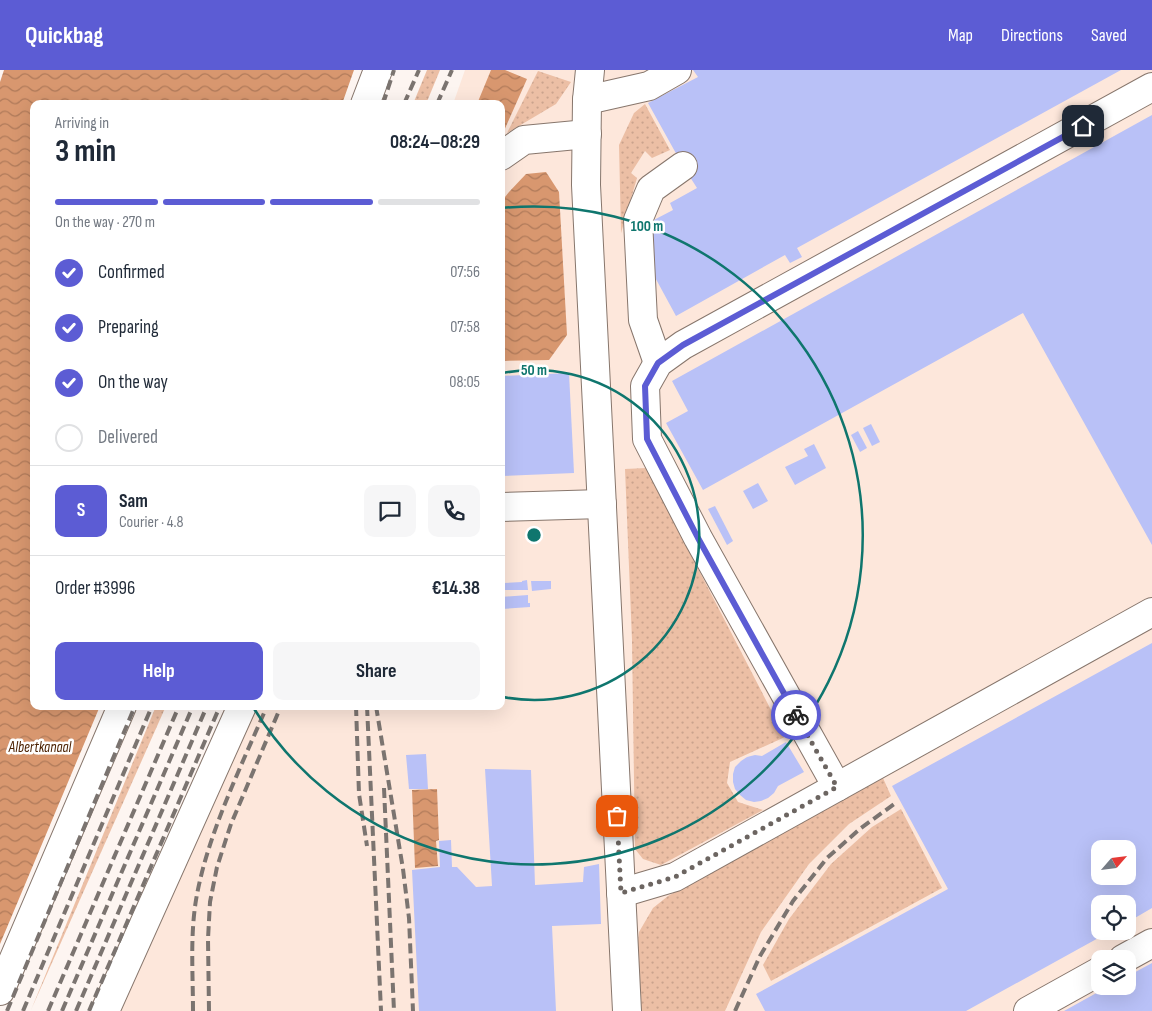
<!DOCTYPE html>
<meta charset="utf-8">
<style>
body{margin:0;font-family:"Sofia Sans Condensed",sans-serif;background:#f6f6f7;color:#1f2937;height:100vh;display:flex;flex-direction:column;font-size:19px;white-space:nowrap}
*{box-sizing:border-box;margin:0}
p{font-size:16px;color:#747a83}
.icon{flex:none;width:28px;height:28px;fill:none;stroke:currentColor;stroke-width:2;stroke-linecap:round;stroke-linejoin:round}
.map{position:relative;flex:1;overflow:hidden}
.sheet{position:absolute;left:30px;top:30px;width:475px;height:610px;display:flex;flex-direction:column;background:#fff;border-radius:10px;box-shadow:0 5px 20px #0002}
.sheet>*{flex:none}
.needle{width:32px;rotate:62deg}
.controls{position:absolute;left:1091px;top:770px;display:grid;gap:10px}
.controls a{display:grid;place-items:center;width:45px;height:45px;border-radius:10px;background:#fff;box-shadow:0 5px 20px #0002;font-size:25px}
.pin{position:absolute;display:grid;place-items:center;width:42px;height:42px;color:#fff;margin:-21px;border-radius:10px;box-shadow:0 2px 8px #0006}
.courier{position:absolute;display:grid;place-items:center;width:50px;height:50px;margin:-25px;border:4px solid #5c5cd4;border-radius:50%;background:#fff;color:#222;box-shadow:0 1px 6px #0007}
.overview em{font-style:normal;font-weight:700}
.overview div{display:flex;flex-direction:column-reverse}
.overview{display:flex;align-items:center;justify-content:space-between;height:85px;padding:0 25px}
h1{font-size:32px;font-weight:700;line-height:38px}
.bar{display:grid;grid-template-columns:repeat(4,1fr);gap:8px 5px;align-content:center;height:60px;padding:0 25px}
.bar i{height:6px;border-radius:4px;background:#e0e1e3}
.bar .active{background:#5c5cd4}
.bar p{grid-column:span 4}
.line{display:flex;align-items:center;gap:12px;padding:0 25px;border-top:1px solid #e0e1e3}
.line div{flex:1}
.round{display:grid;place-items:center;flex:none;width:52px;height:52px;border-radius:10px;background:#f6f6f7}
ol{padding:0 25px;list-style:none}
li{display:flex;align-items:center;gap:15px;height:55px}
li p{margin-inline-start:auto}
li .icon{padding:5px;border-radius:50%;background:#5c5cd4;color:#fff;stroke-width:4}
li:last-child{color:#747a83}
li i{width:28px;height:28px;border:2px solid #e0e1e3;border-radius:50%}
.button{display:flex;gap:10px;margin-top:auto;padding:10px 25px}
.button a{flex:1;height:58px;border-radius:10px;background:#5c5cd4;color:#fff;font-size:20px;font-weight:700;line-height:58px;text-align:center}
.button a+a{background:#f6f6f7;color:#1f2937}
header{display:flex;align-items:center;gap:30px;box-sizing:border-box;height:70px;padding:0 25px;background:#5c5cd4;color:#fff}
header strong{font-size:24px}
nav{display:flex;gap:28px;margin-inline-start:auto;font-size:18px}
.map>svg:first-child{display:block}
.built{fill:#fde7db;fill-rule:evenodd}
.grass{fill:url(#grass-dots)}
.water{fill:url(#water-waves)}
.building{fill:#b9c1f7;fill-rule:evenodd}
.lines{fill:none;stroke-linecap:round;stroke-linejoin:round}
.minor-casing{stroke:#87766c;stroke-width:30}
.minor{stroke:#fff;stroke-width:28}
.rail{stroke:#7b7470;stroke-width:4;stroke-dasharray:10 5;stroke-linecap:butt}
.done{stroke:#6c6561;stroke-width:5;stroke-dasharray:0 9}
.route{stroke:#5c5cd4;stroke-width:6}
.ring{fill:none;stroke:#0f766e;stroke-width:2.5}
.labels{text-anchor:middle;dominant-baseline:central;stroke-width:5;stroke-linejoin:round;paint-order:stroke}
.water-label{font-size:15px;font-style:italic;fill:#4c2203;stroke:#fff}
.centre{fill:#0f766e;stroke:#fff;stroke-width:2.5}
.ring-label{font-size:15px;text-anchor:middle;font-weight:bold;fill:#0f766e;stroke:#fff;stroke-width:5;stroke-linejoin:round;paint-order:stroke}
</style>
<header>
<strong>Quickbag</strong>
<nav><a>Map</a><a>Directions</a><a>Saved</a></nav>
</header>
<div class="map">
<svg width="1152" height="941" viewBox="0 0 1152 941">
<defs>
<pattern id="grass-dots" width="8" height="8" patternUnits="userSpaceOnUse" patternTransform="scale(1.25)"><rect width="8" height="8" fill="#ecbfa5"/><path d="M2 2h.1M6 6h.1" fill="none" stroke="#caa38d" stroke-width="1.8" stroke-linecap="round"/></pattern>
<pattern id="water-waves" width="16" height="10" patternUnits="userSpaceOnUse" patternTransform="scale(1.25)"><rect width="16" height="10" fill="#d8976f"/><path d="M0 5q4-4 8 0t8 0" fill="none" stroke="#af7a5a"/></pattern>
</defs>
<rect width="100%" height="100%" fill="#fdf5f1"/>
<path class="built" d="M465 0H1152V941H98L227 636H501V34H453ZM1100 779H1128V806H1100ZM1100 834H1128V861H1100ZM1100 889H1128V916H1100Z"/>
<g class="grass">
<path d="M427 0H440L426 34H413Z"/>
<path d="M538 1 571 12 556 34 507 63Z"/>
<path d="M645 34 670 80 652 88 645 81 631 103 637 108 621 163 619 75 634 43Z"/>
<path d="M646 398 785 667 730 692 727 713 738 732 763 740 661 795 643 789 635 779 632 570 625 399Z"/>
<path d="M156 636H166L31 940Z"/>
<path d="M883 708 891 726 849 754 809 794 761 862 725 941H639L636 888 639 862 653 838 668 826Z"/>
<path d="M901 739 942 818 771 911 763 895 789 849 831 794 872 757Z"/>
</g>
<g class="water">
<path d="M4 0H354L342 34H34V636H100L0 874V12Z"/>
<path d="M491 0H505L527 9 503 63H501V34H477Z"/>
<path d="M546 102 559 122 567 265 549 290 501 291V132L509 122 526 104Z"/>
<path d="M437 719 439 770 436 771 438 796 415 798 412 720Z"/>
</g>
<g class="building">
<path d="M693 0H1121L797 178 802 187 790 193 785 185 676 246 651 200 650 152 673 140 670 133 697 118 683 96 648 33 698 7Z"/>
<path d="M1152 45V475L1023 243 703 420 666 353 688 341 672 311Z"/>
<path d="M569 303 574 403 501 406V306Z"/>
<path d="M871 354 880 372 872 376 863 358Z"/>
<path d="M858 361 867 378 860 382 851 365Z"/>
<path d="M814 374 826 398 795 415 785 397 808 386 804 379Z"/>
<path d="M758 413 768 431 753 439 743 421Z"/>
<path d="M715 436 733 471 727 475 708 439Z"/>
<path d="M527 510 528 520H503V513L522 512V511Z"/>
<path d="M531 511H551V519L532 521Z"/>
<path d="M528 525V533H530V537L502 539 501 527Z"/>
<path d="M1152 573V838L1128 852V834H1100V861H1111L966 941H765L756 924 948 819 892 716ZM1100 779H1128V806H1100Z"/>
<path d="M786 672 804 702 778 716 774 723 768 728 761 731 754 732 746 730 740 725 735 719 733 712V704L735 697 741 691 747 687 755 685 762 686Z"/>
<path d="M426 684 428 719H409L406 685Z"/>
<path d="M485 699 531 700 535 815 583 812 584 797 599 794 601 854 552 856 556 941H419L412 800 440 797 439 771 451 770 452 797H457L476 817 492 816Z"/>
<path d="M1152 893V941H1064L1109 916H1128V906Z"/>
</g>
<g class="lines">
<g class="minor-casing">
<g id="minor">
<path d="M590 0 587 30 586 115 627 941"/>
<path d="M587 30 649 16 677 0"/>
<path d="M365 34 378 0"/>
<path d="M501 86 524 70 587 64"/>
<path d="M658 293 643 250 638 150 651 119 683 96"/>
<path d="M501 437 602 434"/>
<path d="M837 717 698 468 647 369 645 316 658 293 683 275 1152 17"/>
<path d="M621 823 675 807 1152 542"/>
<path d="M1123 889 1152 873"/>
<path d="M0 921 122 636"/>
<path d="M105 941 242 636"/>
<path d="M1028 941 1100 901"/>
</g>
</g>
<use href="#minor" class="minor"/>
<g class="rail">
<path d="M383 34 394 0"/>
<path d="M404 34 419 0"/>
<path d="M437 34 452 0"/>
<path d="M356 636 359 724 367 776"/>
<path d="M367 636 381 941"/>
<path d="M376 636 403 799 409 848 413 941"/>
<path d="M384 718 394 941"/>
<path d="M7 941 135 636"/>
<path d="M23 941 152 636"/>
<path d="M48 941 179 636"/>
<path d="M62 941 193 636"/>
<path d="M76 941 207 636"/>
<path d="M89 941 220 636"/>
<path d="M193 941C193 904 190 867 196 830 207 765 241 697 267 636"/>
<path d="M209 941 208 869 210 832 217 797 231 754 281 636"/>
<path d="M735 941 760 886 793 831 827 788 861 758 897 732"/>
</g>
</g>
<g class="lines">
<path class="done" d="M617 746 621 823 675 807 837 717 796 645"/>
<path class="route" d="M796 645 698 468 647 369 645 316 658 293 683 275 1083 56"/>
</g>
<g class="ring">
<path d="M503 303A165 165 0 1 1 503 627"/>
<path d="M502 138A329 329 0 1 1 253 637"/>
</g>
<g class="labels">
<g class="water-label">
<text x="40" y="677">Albertkanaal</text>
</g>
</g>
<circle cx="534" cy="465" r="8" class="centre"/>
<g class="ring-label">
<text x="647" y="161">100 m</text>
<text x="534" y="305">50 m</text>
</g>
</svg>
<div class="controls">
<a><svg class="needle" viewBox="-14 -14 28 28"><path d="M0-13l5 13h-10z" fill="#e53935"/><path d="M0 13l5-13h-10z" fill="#747a83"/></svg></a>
<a><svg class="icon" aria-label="locate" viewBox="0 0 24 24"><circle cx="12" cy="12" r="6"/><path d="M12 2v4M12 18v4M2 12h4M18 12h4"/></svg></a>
<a><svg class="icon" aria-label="layers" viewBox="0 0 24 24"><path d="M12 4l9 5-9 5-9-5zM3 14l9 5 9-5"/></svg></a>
</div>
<div class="pin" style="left:617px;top:746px;background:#ea580c"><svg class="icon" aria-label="bag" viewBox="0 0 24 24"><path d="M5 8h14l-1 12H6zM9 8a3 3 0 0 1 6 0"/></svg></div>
<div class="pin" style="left:1083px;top:56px;background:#1f2937"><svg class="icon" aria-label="home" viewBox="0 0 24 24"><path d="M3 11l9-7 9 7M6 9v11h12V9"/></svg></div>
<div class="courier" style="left:796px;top:645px"><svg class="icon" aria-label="bike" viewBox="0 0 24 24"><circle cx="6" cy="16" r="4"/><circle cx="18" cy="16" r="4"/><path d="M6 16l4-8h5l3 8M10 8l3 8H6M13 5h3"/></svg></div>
<section class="sheet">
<div class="overview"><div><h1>3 min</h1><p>Arriving in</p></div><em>08:24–08:29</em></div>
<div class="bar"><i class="active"></i><i class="active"></i><i class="active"></i><i></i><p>On the way · 270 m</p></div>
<ol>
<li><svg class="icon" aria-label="check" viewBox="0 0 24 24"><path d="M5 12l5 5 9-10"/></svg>Confirmed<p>07:56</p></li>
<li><svg class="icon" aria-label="check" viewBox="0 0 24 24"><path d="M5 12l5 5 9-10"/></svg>Preparing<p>07:58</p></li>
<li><svg class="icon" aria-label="check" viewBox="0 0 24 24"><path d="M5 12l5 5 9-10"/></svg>On the way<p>08:05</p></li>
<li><i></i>Delivered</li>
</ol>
<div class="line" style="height:90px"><b class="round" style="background:#5c5cd4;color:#fff">S</b><div><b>Sam</b><p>Courier · 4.8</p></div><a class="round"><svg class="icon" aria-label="chat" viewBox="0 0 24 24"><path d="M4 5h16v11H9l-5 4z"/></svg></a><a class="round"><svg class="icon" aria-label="phone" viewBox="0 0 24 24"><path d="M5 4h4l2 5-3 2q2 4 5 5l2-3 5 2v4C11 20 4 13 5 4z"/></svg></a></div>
<div class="line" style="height:65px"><div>Order #3996</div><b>€14.38</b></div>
<div class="button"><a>Help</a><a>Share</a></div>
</section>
</div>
